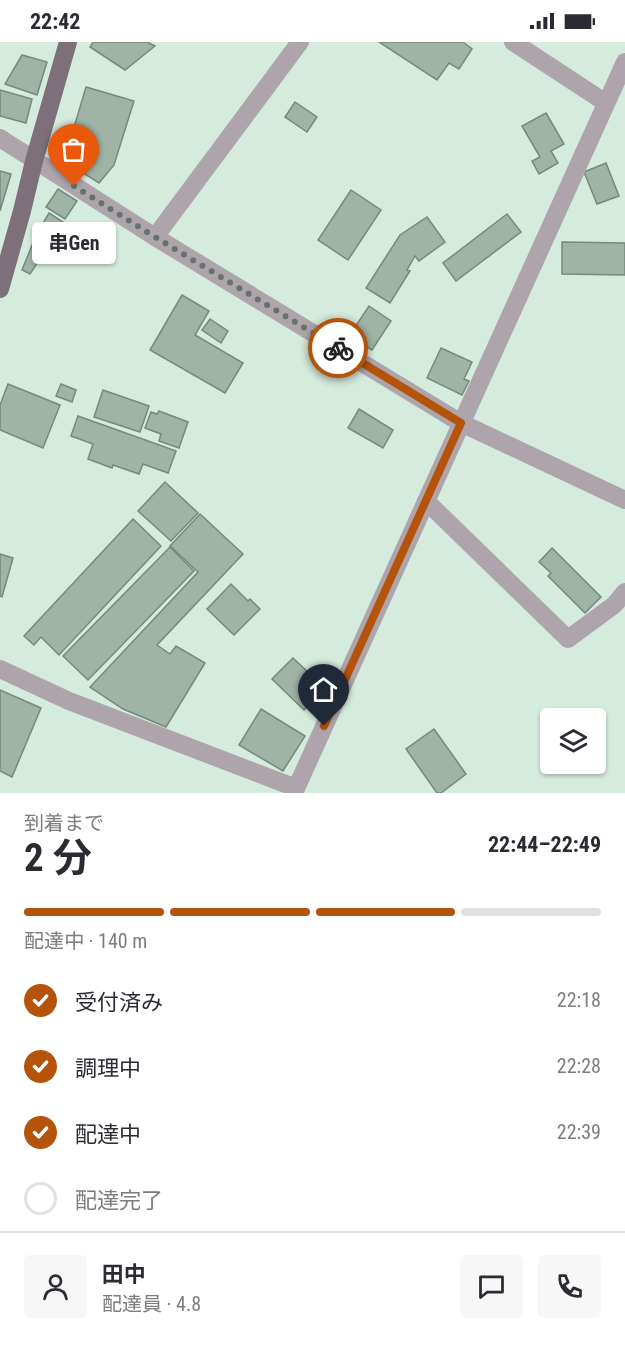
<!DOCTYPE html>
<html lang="ja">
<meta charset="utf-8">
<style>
body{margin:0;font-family:"Roboto Condensed","Noto Sans JP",sans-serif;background:#f7f7f7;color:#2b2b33;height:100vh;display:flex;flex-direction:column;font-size:22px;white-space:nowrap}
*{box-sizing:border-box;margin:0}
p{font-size:20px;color:#7c7c81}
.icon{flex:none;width:33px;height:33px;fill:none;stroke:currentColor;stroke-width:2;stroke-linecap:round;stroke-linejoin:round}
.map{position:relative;height:751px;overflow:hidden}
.drawer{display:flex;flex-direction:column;background:#fff;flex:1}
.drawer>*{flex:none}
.tools{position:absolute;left:540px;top:666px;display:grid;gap:12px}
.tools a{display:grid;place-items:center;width:66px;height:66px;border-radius:6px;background:#fff;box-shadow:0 2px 4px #0004;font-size:30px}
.pin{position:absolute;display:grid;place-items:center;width:51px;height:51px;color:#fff;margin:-62px -26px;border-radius:50% 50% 50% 0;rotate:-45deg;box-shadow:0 0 6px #0007}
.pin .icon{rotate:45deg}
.courier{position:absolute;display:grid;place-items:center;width:60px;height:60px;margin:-30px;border:4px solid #b45309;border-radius:50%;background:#fff;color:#222;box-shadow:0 2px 8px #0007}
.bubble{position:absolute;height:42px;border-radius:6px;background:#fff;box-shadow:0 2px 4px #0004;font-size:20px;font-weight:700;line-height:42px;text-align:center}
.summary em{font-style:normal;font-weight:700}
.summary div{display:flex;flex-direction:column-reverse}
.summary{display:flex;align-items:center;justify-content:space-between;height:102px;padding:0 24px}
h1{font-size:39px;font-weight:700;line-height:45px}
.bar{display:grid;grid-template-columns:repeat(4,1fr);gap:9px 6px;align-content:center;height:72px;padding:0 24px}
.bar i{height:8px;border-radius:4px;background:#e1e1e2}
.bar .active{background:#b45309}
.bar p{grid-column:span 4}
.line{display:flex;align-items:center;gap:15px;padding:0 24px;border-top:2px solid #e1e1e2}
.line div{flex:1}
.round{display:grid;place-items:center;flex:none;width:63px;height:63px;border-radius:6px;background:#f7f7f7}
ol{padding:0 24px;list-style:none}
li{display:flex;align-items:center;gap:18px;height:66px}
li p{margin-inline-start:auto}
li .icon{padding:6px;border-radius:50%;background:#b45309;color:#fff;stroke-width:4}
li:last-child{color:#7c7c81}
li i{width:33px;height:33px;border:3px solid #e1e1e2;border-radius:50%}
.status{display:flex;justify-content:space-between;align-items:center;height:42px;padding:0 30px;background:#fff;direction:ltr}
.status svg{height:16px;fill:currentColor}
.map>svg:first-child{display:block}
.building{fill:#9fb4a7;stroke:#75897d;stroke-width:1.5}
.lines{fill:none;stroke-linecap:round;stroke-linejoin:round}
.minor{stroke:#ada5ab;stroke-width:18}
.major{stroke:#7e707b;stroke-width:18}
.done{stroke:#66736b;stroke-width:6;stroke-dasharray:0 10.8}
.route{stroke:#b45309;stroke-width:8}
</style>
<div class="status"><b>22:42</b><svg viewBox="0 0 49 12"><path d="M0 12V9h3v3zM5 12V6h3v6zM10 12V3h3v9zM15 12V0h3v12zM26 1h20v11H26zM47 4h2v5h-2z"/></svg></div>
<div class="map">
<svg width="625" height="751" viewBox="0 0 625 751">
<rect width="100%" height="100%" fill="#d5ebdd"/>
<g class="building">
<path d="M93 0H147L155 4 125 28 90 5Z"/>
<path d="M379 0H463L472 7 459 27 449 21 437 38Z"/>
<path d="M22 13 47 20 37 53 5 42Z"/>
<path d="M86 45 134 59 114 123 99 141 64 119Z"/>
<path d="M0 48 32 57 26 81 0 74Z"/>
<path d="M295 60 317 75 307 90 285 75Z"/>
<path d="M546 71 564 102 551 109 558 121 539 132 532 119 540 115 522 84Z"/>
<path d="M606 121 619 154 597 162 584 130Z"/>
<path d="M0 129 11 132 0 169Z"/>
<path d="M58 147 77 159 65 177 46 165Z"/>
<path d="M351 148 381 168 348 218 318 198Z"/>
<path d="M49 171 63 180 47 204 34 196Z"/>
<path d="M507 172 521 190 456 239 443 221Z"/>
<path d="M427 175 445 200 419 219 415 214 407 228 410 229 390 261 366 246 400 193Z"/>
<path d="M562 200 625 201V233L562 232Z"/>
<path d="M33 201 45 209 30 232 22 228Z"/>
<path d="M182 253 209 269 195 293 243 321 225 351 150 308Z"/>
<path d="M369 264 391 279 372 308 349 294Z"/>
<path d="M210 277 228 289 221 301 202 288Z"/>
<path d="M441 306 472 320 464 337 469 339 462 353 427 336Z"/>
<path d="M8 342 60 363 43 406 0 388V363Z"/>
<path d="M61 342 76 348 72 360 56 354Z"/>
<path d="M103 348 149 364 140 390 94 375Z"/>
<path d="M359 367 393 388 383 406 348 386Z"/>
<path d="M159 369 188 380 179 406 159 399 161 392 145 386 151 370 157 372Z"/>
<path d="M78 374 176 409 168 431 143 422 139 432 113 423 112 426 88 417 93 402 71 394Z"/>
<path d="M165 440 198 471 171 499 138 469Z"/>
<path d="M200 472 243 512 157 603 170 612 176 604 205 621 166 685 123 667 90 645 198 530 170 504Z"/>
<path d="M133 477 161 504 59 613 41 595 34 603 24 594Z"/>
<path d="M170 505 194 529 88 638 63 614Z"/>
<path d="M552 506 601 555 585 571 548 534 551 531 539 520Z"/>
<path d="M0 512 13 516 2 555 0 554Z"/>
<path d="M231 542 248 559 250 557 260 567 234 593 207 567Z"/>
<path d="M293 616 325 646 304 668 272 637Z"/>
<path d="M0 648 41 666 12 735 0 729Z"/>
<path d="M261 667 305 694 283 729 239 703Z"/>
<path d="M434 687 466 732 441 751H437L406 707Z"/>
</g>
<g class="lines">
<g class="minor">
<path d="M513 0 606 61"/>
<path d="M0 96 155 195 461 381 625 458"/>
<path d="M155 195 300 0"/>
<path d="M426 459 568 597 614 563 625 550"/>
<path d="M0 627 69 659 296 746"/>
<path d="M294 751 625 20"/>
</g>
<path class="major" d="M0 247 22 169 34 119 68 0"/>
</g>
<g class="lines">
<path class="done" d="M74 144 155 195 338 306"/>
<path class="route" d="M324 684 461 381 338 306"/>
</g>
</svg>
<div class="tools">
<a><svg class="icon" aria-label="layers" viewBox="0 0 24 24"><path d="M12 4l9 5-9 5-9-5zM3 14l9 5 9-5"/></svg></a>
</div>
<div class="pin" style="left:74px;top:144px;background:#ea580c"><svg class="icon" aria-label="bag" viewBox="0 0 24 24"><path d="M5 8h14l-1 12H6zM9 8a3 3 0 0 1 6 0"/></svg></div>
<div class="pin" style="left:324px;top:684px;background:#1f2937"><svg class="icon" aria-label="home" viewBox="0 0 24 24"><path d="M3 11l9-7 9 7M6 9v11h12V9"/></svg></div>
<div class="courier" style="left:338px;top:306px"><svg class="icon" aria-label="bike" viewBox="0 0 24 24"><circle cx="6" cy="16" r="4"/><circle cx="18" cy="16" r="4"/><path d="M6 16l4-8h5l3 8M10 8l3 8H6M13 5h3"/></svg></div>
<div class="bubble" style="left:32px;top:180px;width:84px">串Gen</div>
</div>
<section class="drawer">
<div class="summary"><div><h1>2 分</h1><p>到着まで</p></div><em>22:44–22:49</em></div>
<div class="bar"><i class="active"></i><i class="active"></i><i class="active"></i><i></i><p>配達中 · 140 m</p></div>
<ol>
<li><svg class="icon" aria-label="check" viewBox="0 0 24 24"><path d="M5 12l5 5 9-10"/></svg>受付済み<p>22:18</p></li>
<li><svg class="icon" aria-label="check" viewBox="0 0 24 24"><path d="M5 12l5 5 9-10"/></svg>調理中<p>22:28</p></li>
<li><svg class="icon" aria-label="check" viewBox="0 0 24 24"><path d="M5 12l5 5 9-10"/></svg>配達中<p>22:39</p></li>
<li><i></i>配達完了</li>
</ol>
<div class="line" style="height:108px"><a class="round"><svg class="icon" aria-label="person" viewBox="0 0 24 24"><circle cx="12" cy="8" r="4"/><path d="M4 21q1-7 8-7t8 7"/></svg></a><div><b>田中</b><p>配達員 · 4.8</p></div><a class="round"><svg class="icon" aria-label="chat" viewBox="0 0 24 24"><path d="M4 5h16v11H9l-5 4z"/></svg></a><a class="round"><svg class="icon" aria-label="phone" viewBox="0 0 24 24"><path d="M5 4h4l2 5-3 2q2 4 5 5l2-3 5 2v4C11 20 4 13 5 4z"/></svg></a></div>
</section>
